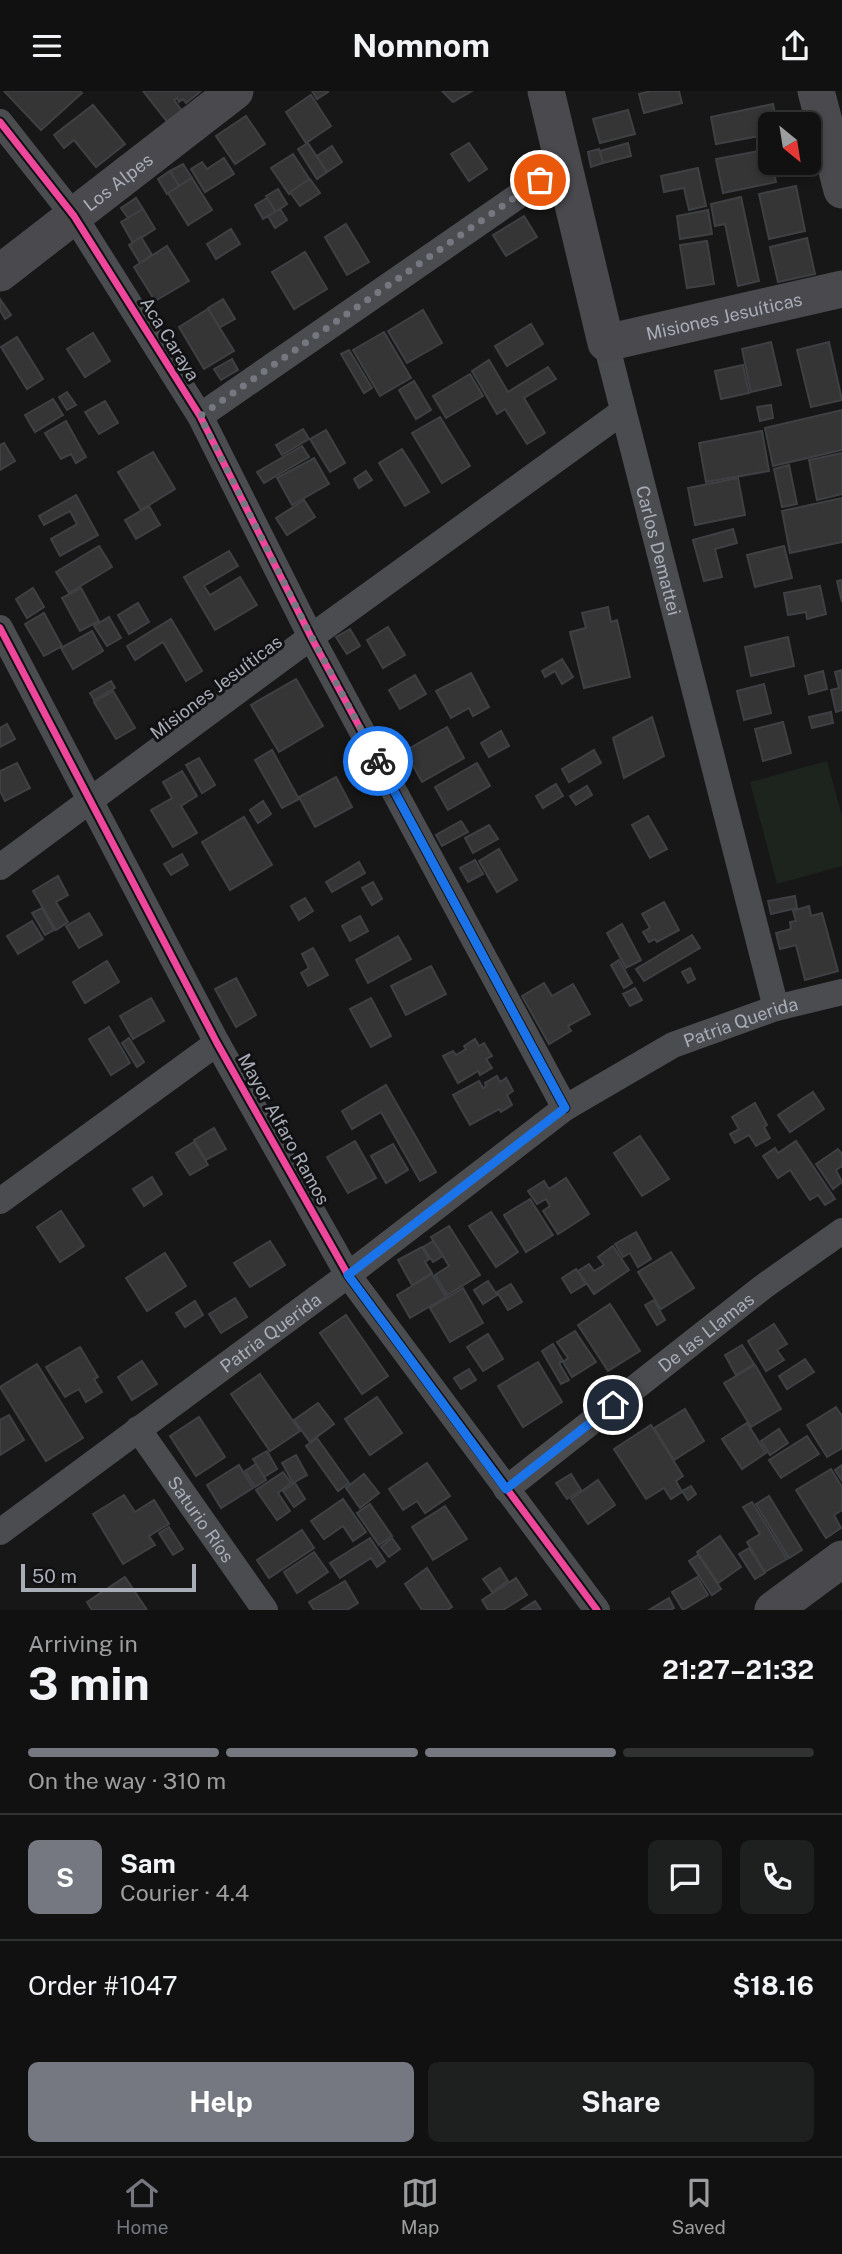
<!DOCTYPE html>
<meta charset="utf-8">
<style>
body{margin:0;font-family:"Public Sans",sans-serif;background:#1e1f1f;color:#f1f3f6;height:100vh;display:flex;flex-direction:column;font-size:26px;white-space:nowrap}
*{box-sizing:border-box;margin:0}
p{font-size:23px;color:#9c9d9f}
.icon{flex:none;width:38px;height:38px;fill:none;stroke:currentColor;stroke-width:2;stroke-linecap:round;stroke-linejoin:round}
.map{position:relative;height:1519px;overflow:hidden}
.sheet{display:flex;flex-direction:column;background:#111;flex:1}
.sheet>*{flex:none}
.needle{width:46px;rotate:150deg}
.tools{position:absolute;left:758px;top:21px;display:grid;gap:14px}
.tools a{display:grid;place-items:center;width:63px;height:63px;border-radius:10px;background:#111;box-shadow:0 4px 10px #0003,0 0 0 2px #303131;font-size:35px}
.scale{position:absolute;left:21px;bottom:18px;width:175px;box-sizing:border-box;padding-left:7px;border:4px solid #a8adb8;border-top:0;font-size:19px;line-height:24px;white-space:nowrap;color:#a8adb8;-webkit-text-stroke:5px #111113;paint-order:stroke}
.pin{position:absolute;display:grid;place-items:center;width:60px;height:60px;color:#fff;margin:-30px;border:4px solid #fff;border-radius:50%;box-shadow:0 2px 7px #0007}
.courier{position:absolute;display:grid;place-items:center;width:70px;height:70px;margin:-35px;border:5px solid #1a73e8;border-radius:50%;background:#fff;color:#222;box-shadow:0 2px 9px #0007}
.headline em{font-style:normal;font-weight:700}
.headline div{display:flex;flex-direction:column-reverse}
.headline{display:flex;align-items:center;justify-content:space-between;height:119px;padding:0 28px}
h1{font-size:46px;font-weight:700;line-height:52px}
.bar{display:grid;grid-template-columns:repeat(4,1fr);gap:10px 7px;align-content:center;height:84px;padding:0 28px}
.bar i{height:9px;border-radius:5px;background:#303131}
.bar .selected{background:#757880}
.bar p{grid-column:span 4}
.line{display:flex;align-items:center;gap:18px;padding:0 28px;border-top:2px solid #303131}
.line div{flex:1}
.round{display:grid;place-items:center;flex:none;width:74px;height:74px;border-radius:10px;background:#1e1f1f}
.button{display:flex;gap:14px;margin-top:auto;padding:14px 28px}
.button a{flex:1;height:80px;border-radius:10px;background:#757880;color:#fff;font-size:28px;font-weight:700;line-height:80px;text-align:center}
.button a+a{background:#1e1f1f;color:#f1f3f6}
header{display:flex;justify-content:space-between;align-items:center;height:91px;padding:0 28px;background:#111;font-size:32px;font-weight:700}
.tab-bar{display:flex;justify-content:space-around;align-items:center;height:98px;border-top:2px solid #303131;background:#111;font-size:19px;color:#9c9d9f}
.tab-bar a{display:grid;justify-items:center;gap:4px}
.tab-bar .selected{color:#757880}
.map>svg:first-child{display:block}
.green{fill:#1d241e}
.building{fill:#353536;stroke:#3f4043;stroke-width:2}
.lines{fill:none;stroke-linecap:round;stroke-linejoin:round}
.street{stroke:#4b4c50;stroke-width:26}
.secondary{stroke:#4a4a4e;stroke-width:37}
.cycleway-casing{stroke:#111113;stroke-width:11}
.cycleway{stroke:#ed469a;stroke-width:7}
.done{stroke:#757880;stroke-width:7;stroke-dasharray:0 12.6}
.route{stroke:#1a73e8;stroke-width:9}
.labels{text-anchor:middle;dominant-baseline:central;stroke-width:6;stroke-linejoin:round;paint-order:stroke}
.street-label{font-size:18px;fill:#a8adb8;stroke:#111113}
</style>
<header><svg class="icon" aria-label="menu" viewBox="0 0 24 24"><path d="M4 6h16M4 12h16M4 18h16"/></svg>Nomnom<svg class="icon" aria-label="share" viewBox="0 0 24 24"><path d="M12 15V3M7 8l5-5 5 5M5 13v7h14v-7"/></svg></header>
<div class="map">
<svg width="842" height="1519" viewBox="0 0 842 1519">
<rect width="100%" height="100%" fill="#171717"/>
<path class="green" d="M827 670 842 725V775L777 793 750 691Z"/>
<g class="building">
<path d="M4 0H80L82 2 41 39Z"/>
<path d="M143 0H201L186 12 183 8 179 11 177 7 174 9 183 21 169 33Z"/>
<path d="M312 0H328V1L317 8Z"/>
<path d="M442 0H472L453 11Z"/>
<path d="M651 0H679L682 12 644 22 639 3Z"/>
<path d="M311 4 331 35 306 52 286 21Z"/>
<path d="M773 13 777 33H770V43L716 53 711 26Z"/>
<path d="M93 14 125 53 96 76 74 49 64 57 54 44Z"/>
<path d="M628 19 635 43 600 52 593 28Z"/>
<path d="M246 25 265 53 235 73 216 45Z"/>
<path d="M308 52 327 81 317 88 298 58Z"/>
<path d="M469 52 487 78 469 90 451 63Z"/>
<path d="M628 52 631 65 603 72 600 60Z"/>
<path d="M332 55 342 71 327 81 317 65Z"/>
<path d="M599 58 603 72 591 76 588 61Z"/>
<path d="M769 58 770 72H772L776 91 723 102 716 68Z"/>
<path d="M293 63 310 89 289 103 271 77Z"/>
<path d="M224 67 234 83 205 101 191 78 202 71 207 78Z"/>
<path d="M183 73 192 87 179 95 170 80Z"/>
<path d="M698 77 706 115 689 119 684 97 664 101 661 85Z"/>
<path d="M170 80 179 95 167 103 158 88Z"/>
<path d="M192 87 212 119 188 134 168 102Z"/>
<path d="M310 88 320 102 300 115 290 101Z"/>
<path d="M796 95 805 140 769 148 759 103Z"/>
<path d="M278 98 287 113 276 121 266 105Z"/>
<path d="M741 106 759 190 738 195 725 133 715 135 711 113Z"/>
<path d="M136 107 143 118 128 127 121 117Z"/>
<path d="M267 107 276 121 263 128 255 114Z"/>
<path d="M143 118 155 138 133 152 121 131Z"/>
<path d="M280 118 287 129 275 137 268 125Z"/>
<path d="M708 119 712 143 680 148 677 125Z"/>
<path d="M524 125 537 146 506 165 493 144Z"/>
<path d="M346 133 369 171 347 184 325 146Z"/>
<path d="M231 138 240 153 216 168 207 153Z"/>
<path d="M141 146 152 164 140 172 129 154Z"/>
<path d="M807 147 815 183 778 191 770 156Z"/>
<path d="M707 150 714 193 687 197 680 154Z"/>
<path d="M167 155 189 190 155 210 134 176Z"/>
<path d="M305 161 327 198 294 218 272 181Z"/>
<path d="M0 208 11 224 5 228 0 219Z"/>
<path d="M223 208 235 228 219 237 208 217Z"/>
<path d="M208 218 234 260 204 278 179 236Z"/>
<path d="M423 219 442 252 407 272 388 240Z"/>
<path d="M531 233 543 253 507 275 495 255Z"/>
<path d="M384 241 411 287 380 305 353 259Z"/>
<path d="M93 242 110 270 85 286 67 258Z"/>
<path d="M17 246 43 288 27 298 1 256Z"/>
<path d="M771 251 781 294 751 301 742 258Z"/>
<path d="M829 251 842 309 811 316 797 259Z"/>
<path d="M349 259 372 297 364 302 341 263Z"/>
<path d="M232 268 238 279 221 289 214 278Z"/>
<path d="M489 269 508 301 548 276 556 288 524 307 545 342 527 353 505 318 497 323 472 280Z"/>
<path d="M743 274 749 302 721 308 715 280Z"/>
<path d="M470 283 483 305 446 327 433 305Z"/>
<path d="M414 290 431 319 416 328 399 299Z"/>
<path d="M67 301 76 314 67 319 59 306Z"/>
<path d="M53 308 63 324 35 341 25 324Z"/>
<path d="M105 310 118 332 99 343 85 321Z"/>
<path d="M771 314 773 327 760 330 757 316Z"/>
<path d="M842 319V359L773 375 765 337Z"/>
<path d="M440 326 470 375 442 392 412 342Z"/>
<path d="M66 330 86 366 76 372 71 363 61 368 45 342Z"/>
<path d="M303 338 309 348 282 364 276 354Z"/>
<path d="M326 339 345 372 330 381 310 348Z"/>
<path d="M762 340 769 380 706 391 699 352Z"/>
<path d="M4 352 15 370 0 379V354Z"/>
<path d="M302 355 309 366 264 392 257 381Z"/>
<path d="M402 358 429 401 405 415 379 372Z"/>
<path d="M153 361 175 398 141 419 118 381Z"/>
<path d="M842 362V403L817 409 809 369Z"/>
<path d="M314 367 329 393 292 414 277 387Z"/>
<path d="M789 374 797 413 782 416 774 378Z"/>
<path d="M366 380 372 389 359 397 354 388Z"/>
<path d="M738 387 745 424 695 434 688 397Z"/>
<path d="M76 404 98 444 60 465 51 448 77 433 70 420 44 434 39 425Z"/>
<path d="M842 407V451L790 462 782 420Z"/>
<path d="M304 409 315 426 287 444 276 427Z"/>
<path d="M149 415 160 434 136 448 125 429Z"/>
<path d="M733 438 737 452 715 458 722 486 704 490 693 449Z"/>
<path d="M99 455 112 476 69 502 56 481Z"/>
<path d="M784 455 792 487 755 496 747 464Z"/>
<path d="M229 460 238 475 204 495 210 504 240 486 257 514 215 539 184 486Z"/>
<path d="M842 489V511L837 490Z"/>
<path d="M820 495 826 523 807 528 806 521 788 524 784 502Z"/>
<path d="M33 497 44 516 27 527 16 508Z"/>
<path d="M81 497 99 530 80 540 62 507Z"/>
<path d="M138 512 149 531 129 543 118 524Z"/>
<path d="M608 516 611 531 617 529 630 586 584 597 570 541 586 537 582 522Z"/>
<path d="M44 522 62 555 44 565 25 533Z"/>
<path d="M109 526 121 547 107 555 94 535Z"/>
<path d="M171 528 202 580 186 590 163 551 135 569 127 555Z"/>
<path d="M388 536 405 564 383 577 367 549Z"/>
<path d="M350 538 360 555 347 563 336 546Z"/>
<path d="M92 540 103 560 73 578 61 557Z"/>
<path d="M788 546 794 575 751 585 745 556Z"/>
<path d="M562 568 573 586 562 593 555 580 545 586 542 580Z"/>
<path d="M842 579V619L836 621 831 599 839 597 835 581Z"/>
<path d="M823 580 827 598 809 603 805 585Z"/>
<path d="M471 582 489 616 473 625 469 617 451 627 436 600Z"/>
<path d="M415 584 426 603 400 618 389 599Z"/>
<path d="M296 588 323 635 279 661 251 614Z"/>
<path d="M111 590 115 597 94 609 90 602Z"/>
<path d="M764 593 771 622 744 629 737 600Z"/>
<path d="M113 600 135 637 116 648 94 611Z"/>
<path d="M831 621 833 632 812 637 809 626Z"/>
<path d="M652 626 664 665 624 687 613 647Z"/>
<path d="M783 631 791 662 763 670 755 638Z"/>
<path d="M7 633 15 648 0 656V637Z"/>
<path d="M447 636 464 667 422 691 405 660Z"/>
<path d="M501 640 509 655 489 666 481 652Z"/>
<path d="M272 659 299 708 282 717 255 669Z"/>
<path d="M594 659 601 672 569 691 562 678Z"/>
<path d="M199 667 215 694 202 702 186 674Z"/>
<path d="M17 672 30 697 5 710 0 700V680Z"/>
<path d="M477 672 490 695 448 719 435 696Z"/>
<path d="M182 680 197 705 181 715 197 742 173 756 151 719 172 707 163 691Z"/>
<path d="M336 686 352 716 315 736 299 706Z"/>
<path d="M556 693 563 705 543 717 536 705Z"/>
<path d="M587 695 592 704 576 714 570 705Z"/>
<path d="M263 710 271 723 258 732 250 719Z"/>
<path d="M648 725 667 758 650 767 632 734Z"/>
<path d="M244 726 272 774 230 799 202 751Z"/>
<path d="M461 730 468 741 442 755 436 744Z"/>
<path d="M489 734 498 748 473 762 465 747Z"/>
<path d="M499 758 517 789 497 801 479 770Z"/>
<path d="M182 763 188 774 171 784 164 773Z"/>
<path d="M475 769 483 783 468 791 460 777Z"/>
<path d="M359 771 365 782 332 801 326 791Z"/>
<path d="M58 785 68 804 56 811 68 831 56 839 33 800Z"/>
<path d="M373 791 382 808 372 814 362 797Z"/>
<path d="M795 805 797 817 771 823 768 810Z"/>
<path d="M305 807 313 820 299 829 291 815Z"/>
<path d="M664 811 679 839 657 851 655 848 649 851 643 841 650 837 642 823Z"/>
<path d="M809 815 811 825 822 822 838 880 805 889 796 854 780 858 776 842 791 838 790 831 796 830 793 820Z"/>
<path d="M42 817 54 839 45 844 32 822Z"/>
<path d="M89 822 102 844 79 857 66 835Z"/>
<path d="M360 825 368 840 350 850 342 835Z"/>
<path d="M32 830 43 848 18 863 7 845Z"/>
<path d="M622 833 641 869 626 877 607 842Z"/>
<path d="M692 844 700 857 644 890 636 878Z"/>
<path d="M398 845 411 868 368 892 356 869Z"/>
<path d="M313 857 328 884 308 895 301 882 309 877 302 863Z"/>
<path d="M619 869 632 892 624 897 611 874Z"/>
<path d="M107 870 119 891 85 912 73 891Z"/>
<path d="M431 875 446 903 406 924 391 895Z"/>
<path d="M690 877 695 888 688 892 682 881Z"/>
<path d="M236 887 256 924 236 936 215 898Z"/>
<path d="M544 892 552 905 573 893 590 923 568 935 571 940 549 953 522 905Z"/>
<path d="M635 897 642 909 630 915 623 903Z"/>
<path d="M151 907 164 930 133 948 120 925Z"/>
<path d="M371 907 391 945 371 956 350 918Z"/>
<path d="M109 936 130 972 111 984 89 948Z"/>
<path d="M129 947 144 971 137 976 122 952Z"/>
<path d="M475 948 479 955 484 952 492 965 486 968 492 977 480 984 478 980 458 992 443 965 453 960 456 964 466 958 464 955Z"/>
<path d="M497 985 500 991 506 987 513 1000 507 1004 512 1014 501 1021 499 1018 470 1034 453 1004 479 990 483 997 486 995 485 992Z"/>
<path d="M386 994 436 1081 420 1090 381 1021 352 1038 342 1020Z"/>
<path d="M813 1001 824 1018 790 1041 778 1024Z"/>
<path d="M755 1012 767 1034 764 1036 770 1047 756 1055 749 1044 735 1052 730 1043 739 1038 732 1026Z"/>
<path d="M214 1037 226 1058 206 1069 194 1049Z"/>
<path d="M640 1045 669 1088 642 1105 614 1062Z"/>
<path d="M355 1050 376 1087 348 1102 327 1066Z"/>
<path d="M796 1050 835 1108 825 1114 818 1104 810 1109 790 1079 778 1087 763 1065 775 1057 778 1062Z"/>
<path d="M194 1051 208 1074 190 1084 176 1062Z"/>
<path d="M393 1053 408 1079 386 1092 371 1065Z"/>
<path d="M838 1058 842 1063V1075L836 1079 842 1091 833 1098 816 1073Z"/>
<path d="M152 1086 162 1103 144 1115 133 1098Z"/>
<path d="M566 1087 589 1123 558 1143 543 1120 550 1115 546 1108 537 1113 528 1100 544 1090 549 1098Z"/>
<path d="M530 1108 553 1144 526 1161 504 1124Z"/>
<path d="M61 1120 84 1155 60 1171 37 1136Z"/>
<path d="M491 1121 518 1161 496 1176 469 1135Z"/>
<path d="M449 1135 480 1184 447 1204 435 1184 449 1175 431 1146Z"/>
<path d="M636 1141 651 1168 638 1176 630 1162 623 1166 615 1153Z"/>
<path d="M270 1150 285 1174 250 1196 234 1172Z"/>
<path d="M433 1150 443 1165 433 1171 423 1156Z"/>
<path d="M613 1155 629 1179 594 1203 578 1180 589 1173 594 1180 604 1174 598 1166Z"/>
<path d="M422 1156 429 1168 425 1171 432 1182 412 1194 398 1169Z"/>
<path d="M671 1161 694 1197 661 1218 638 1181Z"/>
<path d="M165 1162 186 1195 147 1220 126 1187Z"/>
<path d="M576 1178 586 1193 571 1202 562 1187Z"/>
<path d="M432 1183 446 1206 410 1227 397 1204Z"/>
<path d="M488 1190 497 1204 483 1213 474 1199Z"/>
<path d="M511 1193 522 1211 508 1219 497 1201Z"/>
<path d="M463 1197 483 1232 450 1251 430 1217Z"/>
<path d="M235 1207 247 1226 221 1242 209 1223Z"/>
<path d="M654 1209 665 1229 657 1234 645 1214Z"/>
<path d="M195 1210 203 1224 185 1236 176 1222Z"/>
<path d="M610 1213 640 1260 608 1280 578 1234Z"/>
<path d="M346 1224 388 1285 362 1303 320 1242Z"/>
<path d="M774 1233 787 1253 777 1259 784 1269 766 1280 748 1250Z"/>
<path d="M575 1240 596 1271 572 1286 563 1271 568 1267 557 1251Z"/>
<path d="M488 1243 503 1268 483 1280 467 1256Z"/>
<path d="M553 1253 563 1270 559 1272 569 1289 561 1293 542 1260Z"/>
<path d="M742 1254 754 1273 736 1284 725 1264Z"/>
<path d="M80 1256 98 1286 94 1288 102 1301 86 1311 79 1298 65 1306 46 1276Z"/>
<path d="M805 1268 814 1281 787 1298 779 1285Z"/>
<path d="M142 1270 157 1293 132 1309 118 1286Z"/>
<path d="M538 1271 562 1311 523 1336 498 1295Z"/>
<path d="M37 1273 83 1347 46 1370 0 1296Z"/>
<path d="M755 1274 781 1318 751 1336 724 1292Z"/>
<path d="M469 1278 476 1289 461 1298 454 1287Z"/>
<path d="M260 1283 300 1340 270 1360 231 1303Z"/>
<path d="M377 1306 402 1342 370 1364 345 1328Z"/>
<path d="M318 1312 334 1333 310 1351 294 1329Z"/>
<path d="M836 1316 842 1325V1357L827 1366 807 1334Z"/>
<path d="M685 1318 704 1350 674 1369 654 1337Z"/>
<path d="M9 1324 24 1349 0 1364V1329Z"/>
<path d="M199 1326 225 1366 196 1385 170 1345Z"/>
<path d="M747 1332 766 1362 742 1378 722 1348Z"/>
<path d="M651 1334 683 1385 676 1390 682 1401 671 1408 664 1397 646 1408 614 1358Z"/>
<path d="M779 1338 788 1352 770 1364 761 1350Z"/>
<path d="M807 1345 819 1363 781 1387 769 1369Z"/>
<path d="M317 1347 349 1392 338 1400 306 1355Z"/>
<path d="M267 1360 277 1378 264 1386 253 1368Z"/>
<path d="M296 1364 307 1384 293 1392 282 1372Z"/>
<path d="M427 1372 450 1405 425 1422 417 1410 403 1419 389 1398Z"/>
<path d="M256 1373 266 1389 255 1396 245 1380Z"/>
<path d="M239 1374 253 1397 221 1417 207 1394Z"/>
<path d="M842 1374V1390L835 1379Z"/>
<path d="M831 1378 842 1396V1419L834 1424 841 1437 826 1447 796 1399Z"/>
<path d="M283 1381 291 1392 278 1402 290 1420 277 1429 256 1399Z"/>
<path d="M364 1383 379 1402 360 1417 346 1397Z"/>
<path d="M571 1383 581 1399 567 1408 556 1392Z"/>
<path d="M598 1389 615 1414 588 1433 571 1408Z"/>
<path d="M295 1392 305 1408 294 1416 283 1400Z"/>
<path d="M691 1395 696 1403 688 1409 682 1400Z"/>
<path d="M124 1404 135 1421 154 1409 169 1433 149 1445 155 1454 123 1473 93 1423Z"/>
<path d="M769 1405 802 1459 789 1467 756 1413Z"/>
<path d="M343 1408 366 1441 353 1450 343 1435 324 1448 311 1430Z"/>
<path d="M752 1411 787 1468 765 1481 747 1451 760 1443 743 1416Z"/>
<path d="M370 1413 392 1445 379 1454 357 1422Z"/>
<path d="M445 1415 467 1448 433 1469 412 1436Z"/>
<path d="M169 1436 183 1458 173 1464 159 1442Z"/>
<path d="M302 1439 314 1457 269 1487 257 1469Z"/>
<path d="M720 1445 741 1476 718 1492 697 1461Z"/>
<path d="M370 1447 385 1470 377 1476 371 1467 340 1487 330 1472Z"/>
<path d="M392 1447 400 1458 389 1466 381 1456Z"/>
<path d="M749 1457 765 1482 755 1488 739 1463Z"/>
<path d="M314 1461 328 1481 297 1502 284 1481Z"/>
<path d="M698 1464 721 1498 712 1504 689 1470Z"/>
<path d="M427 1477 452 1516 447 1519H422L405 1493Z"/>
<path d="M500 1477 508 1490 492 1501 483 1488Z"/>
<path d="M125 1486 147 1519H92L87 1511Z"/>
<path d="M697 1486 708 1504 683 1519 672 1501Z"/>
<path d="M516 1487 527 1504 503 1519H488L482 1509Z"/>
<path d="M345 1490 358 1512 347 1519H314L309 1511Z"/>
<path d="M669 1507 674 1517 670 1519H649Z"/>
<path d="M535 1510 541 1519H521Z"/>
</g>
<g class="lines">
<g class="street">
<path d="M0 31 74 125 200 325 311 546 565 1017"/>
<path id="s1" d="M606 252 776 917"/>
<path d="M200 325 563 74"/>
<path d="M0 537 217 952 348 1184 597 1519"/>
<path d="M0 776 311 546 622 321"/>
<path d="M0 1110 217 952"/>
<path id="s2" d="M138 1338 265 1519"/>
<path id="s3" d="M506 1398 763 1196 842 1140"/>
<path id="s4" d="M0 1441 348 1184 565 1017 673 954 776 917 842 901"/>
</g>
<g class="secondary">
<path id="s5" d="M546 0 606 252 842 198"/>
<path d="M816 0 842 99"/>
<path id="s6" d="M0 182 235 0"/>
<path d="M773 1519 842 1468"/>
</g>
<g class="cycleway-casing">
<g id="cycleway">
<path d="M0 31 74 125 200 325 311 546 565 1017"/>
<path d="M0 537 217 952 348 1184 597 1519"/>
</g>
</g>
<use href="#cycleway" class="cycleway"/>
</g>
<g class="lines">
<path class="done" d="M378 670 311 545 200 325 540 89"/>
<path class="route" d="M378 670 565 1017 348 1184 506 1398 613 1314"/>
</g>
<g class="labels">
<g class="street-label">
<text stroke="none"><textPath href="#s6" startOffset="149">Los Alpes</textPath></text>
<text stroke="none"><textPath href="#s5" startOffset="380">Misiones Jesuíticas</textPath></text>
<text transform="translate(170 248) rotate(58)">Aca Caraya</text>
<text stroke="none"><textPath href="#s1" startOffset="214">Carlos Demattei</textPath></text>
<text transform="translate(216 596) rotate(-37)">Misiones Jesuíticas</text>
<text stroke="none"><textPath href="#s4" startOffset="903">Patria Querida</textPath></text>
<text transform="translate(284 1038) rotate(61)">Mayor Alfaro Ramos</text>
<text stroke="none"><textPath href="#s4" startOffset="336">Patria Querida</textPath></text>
<text stroke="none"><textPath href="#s3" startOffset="254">De las Llamas</textPath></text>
<text stroke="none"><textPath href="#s2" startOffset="110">Saturio Ríos</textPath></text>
</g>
</g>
</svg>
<div class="tools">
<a><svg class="needle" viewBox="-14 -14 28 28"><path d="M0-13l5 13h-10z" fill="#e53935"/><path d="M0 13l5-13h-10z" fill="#9c9d9f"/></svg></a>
</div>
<div class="scale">50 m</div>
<div class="pin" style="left:540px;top:89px;background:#ea580c"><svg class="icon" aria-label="bag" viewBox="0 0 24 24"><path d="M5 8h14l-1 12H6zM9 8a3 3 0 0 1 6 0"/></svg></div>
<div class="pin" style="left:613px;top:1314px;background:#1f2937"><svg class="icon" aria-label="home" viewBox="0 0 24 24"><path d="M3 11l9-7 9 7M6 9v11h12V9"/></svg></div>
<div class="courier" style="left:378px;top:670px"><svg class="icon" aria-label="bike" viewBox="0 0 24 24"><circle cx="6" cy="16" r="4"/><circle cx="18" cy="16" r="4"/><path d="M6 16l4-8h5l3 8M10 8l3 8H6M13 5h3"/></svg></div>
</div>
<section class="sheet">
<div class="headline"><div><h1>3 min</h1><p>Arriving in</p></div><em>21:27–21:32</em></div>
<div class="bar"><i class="selected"></i><i class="selected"></i><i class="selected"></i><i></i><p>On the way · 310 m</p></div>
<div class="line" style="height:126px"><b class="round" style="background:#757880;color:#fff">S</b><div><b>Sam</b><p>Courier · 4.4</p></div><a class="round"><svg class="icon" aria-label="chat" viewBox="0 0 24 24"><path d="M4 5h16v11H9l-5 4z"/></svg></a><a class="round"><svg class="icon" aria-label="phone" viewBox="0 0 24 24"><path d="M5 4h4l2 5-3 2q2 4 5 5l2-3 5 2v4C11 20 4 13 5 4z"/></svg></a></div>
<div class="line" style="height:91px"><div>Order #1047</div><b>$18.16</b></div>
<div class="button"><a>Help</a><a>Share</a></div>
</section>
<nav class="tab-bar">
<a class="selected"><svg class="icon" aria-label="home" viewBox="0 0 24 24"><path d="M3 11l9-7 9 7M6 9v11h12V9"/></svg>Home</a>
<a><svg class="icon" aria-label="map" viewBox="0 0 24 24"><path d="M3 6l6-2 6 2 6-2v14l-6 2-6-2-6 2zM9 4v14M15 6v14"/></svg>Map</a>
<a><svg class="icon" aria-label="saved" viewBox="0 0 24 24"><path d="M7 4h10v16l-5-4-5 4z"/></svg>Saved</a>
</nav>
